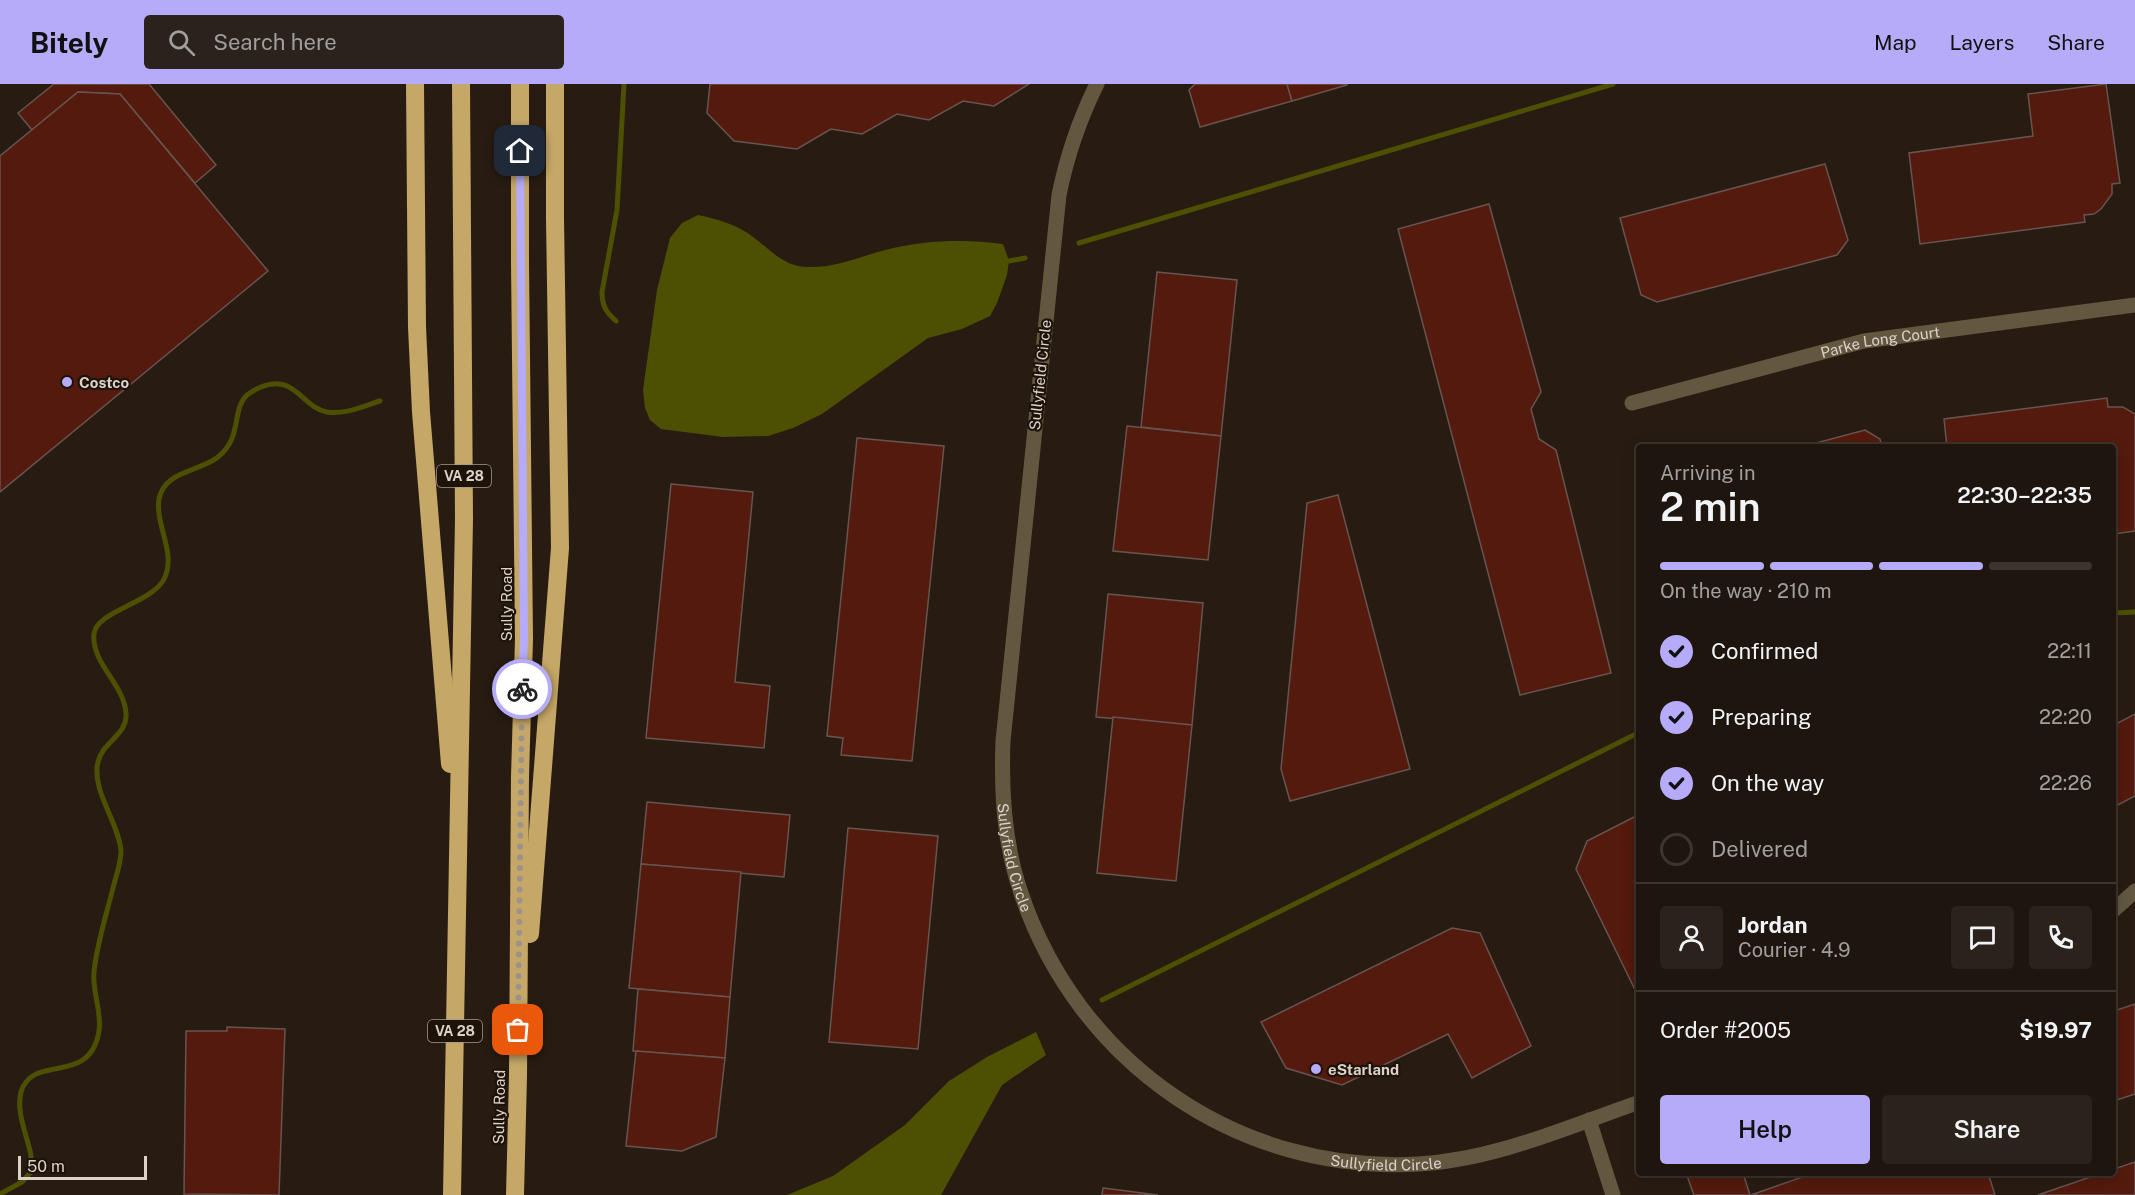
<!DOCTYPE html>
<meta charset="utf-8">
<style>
body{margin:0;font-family:"Public Sans",sans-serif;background:#2b221c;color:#f1f3f6;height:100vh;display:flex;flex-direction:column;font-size:22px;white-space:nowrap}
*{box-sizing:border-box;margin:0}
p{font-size:20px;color:#a19f9e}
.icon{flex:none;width:33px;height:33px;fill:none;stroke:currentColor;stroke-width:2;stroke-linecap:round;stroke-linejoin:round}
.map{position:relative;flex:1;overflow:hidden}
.drawer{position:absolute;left:1636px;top:360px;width:480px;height:732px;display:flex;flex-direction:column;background:#1e150e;border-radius:6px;box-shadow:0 3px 15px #0003,0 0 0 2px #3c342e}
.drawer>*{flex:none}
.scale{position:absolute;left:18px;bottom:15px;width:129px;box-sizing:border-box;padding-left:6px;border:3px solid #dbd2cc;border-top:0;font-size:16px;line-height:21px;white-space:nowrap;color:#dbd2cc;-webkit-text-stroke:4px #1e1309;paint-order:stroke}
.pin{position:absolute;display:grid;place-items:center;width:51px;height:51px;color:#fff;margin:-26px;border-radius:12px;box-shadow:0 3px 9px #0006}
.courier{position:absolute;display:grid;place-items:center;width:60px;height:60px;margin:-30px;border:4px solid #b6abf8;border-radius:50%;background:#fff;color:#222;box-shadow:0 2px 8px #0007}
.headline em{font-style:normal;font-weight:600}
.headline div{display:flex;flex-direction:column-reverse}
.headline{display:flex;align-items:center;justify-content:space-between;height:102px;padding:0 24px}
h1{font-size:39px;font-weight:600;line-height:45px}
.bar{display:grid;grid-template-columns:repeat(4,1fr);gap:9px 6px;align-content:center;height:72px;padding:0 24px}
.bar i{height:8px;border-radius:4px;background:#3c342e}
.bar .active{background:#b6abf8}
.bar p{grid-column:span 4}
.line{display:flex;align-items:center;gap:15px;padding:0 24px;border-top:2px solid #3c342e}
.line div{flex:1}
.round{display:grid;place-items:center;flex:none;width:63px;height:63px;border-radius:6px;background:#2b221c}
ol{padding:0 24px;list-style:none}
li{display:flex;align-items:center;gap:18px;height:66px}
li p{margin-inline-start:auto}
li .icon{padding:6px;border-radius:50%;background:#b6abf8;color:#111;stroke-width:4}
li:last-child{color:#a19f9e}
li i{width:33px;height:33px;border:3px solid #3c342e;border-radius:50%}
.action{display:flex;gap:12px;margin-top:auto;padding:12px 24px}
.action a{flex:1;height:69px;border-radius:6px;background:#b6abf8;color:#111;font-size:24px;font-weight:600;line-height:69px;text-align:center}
.action a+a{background:#2b221c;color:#f1f3f6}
header{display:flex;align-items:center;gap:36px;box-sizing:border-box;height:84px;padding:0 30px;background:#b6abf8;color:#111}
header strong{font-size:28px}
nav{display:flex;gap:33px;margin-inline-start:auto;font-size:21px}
.search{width:420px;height:54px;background:#2b221c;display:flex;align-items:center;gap:15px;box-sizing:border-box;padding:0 21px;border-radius:6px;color:#a19f9e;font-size:22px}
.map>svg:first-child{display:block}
.water{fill:#4d5002}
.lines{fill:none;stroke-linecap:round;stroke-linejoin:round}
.stream{stroke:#4d5002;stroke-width:5}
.building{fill:#541a0d;stroke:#675450;stroke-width:1.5}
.minor{stroke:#63583f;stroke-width:15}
.highway{stroke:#c5a767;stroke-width:18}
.done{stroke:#9c928b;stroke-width:6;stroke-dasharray:0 10.8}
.route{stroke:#b6abf8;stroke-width:8}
.poi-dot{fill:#b6abf8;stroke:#1e1309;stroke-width:2}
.labels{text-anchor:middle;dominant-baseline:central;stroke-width:4.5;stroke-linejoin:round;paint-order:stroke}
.shield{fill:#1e1309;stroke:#a29992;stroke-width:1.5}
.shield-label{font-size:14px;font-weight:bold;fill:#dbd2cc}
.street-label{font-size:15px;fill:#dbd2cc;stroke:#1e1309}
.poi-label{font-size:15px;font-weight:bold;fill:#dbd2cc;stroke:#1e1309;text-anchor:start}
</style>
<header>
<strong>Bitely</strong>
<div class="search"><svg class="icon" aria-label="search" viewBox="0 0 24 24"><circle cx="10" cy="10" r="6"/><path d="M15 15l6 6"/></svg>Search here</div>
<nav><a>Map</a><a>Layers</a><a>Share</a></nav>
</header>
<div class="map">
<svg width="2135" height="1111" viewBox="0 0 2135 1111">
<rect width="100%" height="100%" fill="#281c12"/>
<g class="water">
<path d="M698 131C717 135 738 141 753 153 771 166 784 183 808 183 837 184 861 172 889 165 927 156 964 155 1003 160L1009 177 1007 191 997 219 990 232 962 245 928 254 822 330 793 344 768 352 723 353 661 345 650 336 645 324 643 306 657 206 670 154 682 139Z"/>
<path d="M1036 948 1046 971 1002 1001 941 1111H787L833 1092 905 1041 949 997 987 973Z"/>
</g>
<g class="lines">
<g class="stream">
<path d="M1079 159 1613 0"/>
<path d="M1009 177 1025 174"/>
<path d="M616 237C606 228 602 222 602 208L617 126 624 0"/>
<path d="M2114 529 2135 528"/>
<path d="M1102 916 1640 648"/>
<path d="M0 1110 22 1098 31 1088C31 1081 32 1074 30 1067 26 1049 16 1027 21 1008 32 969 90 1003 99 947 102 927 92 908 94 888 97 859 106 832 113 804 116 792 121 779 121 767 119 739 91 706 98 678 102 658 128 651 126 629 124 600 91 579 94 550 96 527 152 519 164 495 177 469 155 442 159 415 164 387 199 388 218 373 243 353 231 326 247 311 251 308 256 305 261 303 295 289 301 323 327 328 345 331 364 322 380 317"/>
</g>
</g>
<g class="building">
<path d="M54 0H149L216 81 195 99 120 10 78 8 32 46 18 29Z"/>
<path d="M710 0H1029L994 22 963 17 929 36 897 30 862 50 831 45 797 65 734 57 707 29Z"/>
<path d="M1195 0H1287L1292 17 1200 43 1189 6Z"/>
<path d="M1287 0H1347V1L1292 17Z"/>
<path d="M2106 0 2120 99 2112 100V110L2101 125 2094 130 2084 131 2085 138 1920 160 1909 69 2033 52 2028 10Z"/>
<path d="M78 8 120 10 268 187 0 408V72Z"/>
<path d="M1825 80 1848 156 1837 171 1657 218 1641 211 1620 134Z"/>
<path d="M1489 120 1541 308 1531 325 1539 355 1556 366 1611 589 1520 611 1398 145Z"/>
<path d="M1157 188 1237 196 1221 352 1141 343Z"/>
<path d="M2107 314 2108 323H2123L2135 330V447L2114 450V363H1947L1944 335Z"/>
<path d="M1127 342 1221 352 1208 476 1113 467Z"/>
<path d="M1865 346 1880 355 1882 363H1801Z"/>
<path d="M857 354 944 362 912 677 841 671 843 654 827 652Z"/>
<path d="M671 400 753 408 735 598 770 602 764 664 646 654Z"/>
<path d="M1338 411 1410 685 1290 717 1281 685 1307 419Z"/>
<path d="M1108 510 1203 519 1192 641 1096 633Z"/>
<path d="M2135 630V712L2114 723V641Z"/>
<path d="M1113 633 1192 641 1176 797 1097 789Z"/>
<path d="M647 718 790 731 784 793 641 780Z"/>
<path d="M1640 730V916L1576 785 1587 757Z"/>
<path d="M848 744 938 752 918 965 829 958Z"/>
<path d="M641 780 741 788 730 913 629 904Z"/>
<path d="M1452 844 1480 849 1531 962 1472 994 1448 950 1342 1001 1286 984 1261 938Z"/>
<path d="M638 905 730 913 725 974 633 967Z"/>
<path d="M2135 920V1010L2114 1017V927Z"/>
<path d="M227 943 285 945 279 1111 184 1110 186 947H227Z"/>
<path d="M636 967 725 974 716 1053 682 1067 626 1062Z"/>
<path d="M2135 1078V1111H2038L2102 1089H2114V1085Z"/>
<path d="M1686 1089H1743L1750 1111H1694Z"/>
<path d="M1814 1089H1988L1995 1111H1751Z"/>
<path d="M1103 1104 1158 1111H1102Z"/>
</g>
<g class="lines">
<g class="minor">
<path id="s1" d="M1097 0C1079 36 1067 72 1059 111L1003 657C1001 709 1004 760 1021 809 1078 979 1239 1090 1418 1080 1495 1076 1567 1043 1640 1018"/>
<path id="s2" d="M1632 319 1864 257 2135 221"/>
<path d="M2114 826 2135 807"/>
<path d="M1589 1036 1613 1111"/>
</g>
<g class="highway">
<path d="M415 0 417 243 421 328 450 680"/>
<path d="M530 850 560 464 555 134V0"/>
<path d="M452 1111 464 435 461 0"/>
<path d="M515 1111 518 992 520 693 524 555 520 179V0"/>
</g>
</g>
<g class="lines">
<path class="done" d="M518 946 522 605"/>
<path class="route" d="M520 67 524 555 522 605"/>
</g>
<g class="poi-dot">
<circle cx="67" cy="298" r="6"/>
<circle cx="1316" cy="985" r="6"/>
</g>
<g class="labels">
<g class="shield">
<rect x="437" y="381" width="54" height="22" rx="4.5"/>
<rect x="428" y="936" width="54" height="22" rx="4.5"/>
</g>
<g class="shield-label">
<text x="464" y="392">VA 28</text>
<text x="455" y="947">VA 28</text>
</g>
<g class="street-label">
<text stroke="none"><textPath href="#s2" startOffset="256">Parke Long Court</textPath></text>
<text transform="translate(1040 291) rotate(-84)">Sullyfield Circle</text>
<text transform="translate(506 520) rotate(-90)">Sully Road</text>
<text stroke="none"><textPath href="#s1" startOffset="784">Sullyfield Circle</textPath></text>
<text transform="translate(499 1023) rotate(-89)">Sully Road</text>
<text stroke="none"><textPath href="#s1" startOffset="1305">Sullyfield Circle</textPath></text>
</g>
<g class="poi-label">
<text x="79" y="298">Costco</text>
<text x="1328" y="985">eStarland</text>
</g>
</g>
</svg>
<div class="scale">50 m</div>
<div class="pin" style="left:518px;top:946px;background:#ea580c"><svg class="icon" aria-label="bag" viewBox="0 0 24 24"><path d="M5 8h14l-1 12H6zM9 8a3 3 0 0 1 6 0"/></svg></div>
<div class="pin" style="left:520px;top:67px;background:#1f2937"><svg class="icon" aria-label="home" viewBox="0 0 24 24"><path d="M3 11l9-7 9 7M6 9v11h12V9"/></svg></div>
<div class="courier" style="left:522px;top:605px"><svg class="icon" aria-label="bike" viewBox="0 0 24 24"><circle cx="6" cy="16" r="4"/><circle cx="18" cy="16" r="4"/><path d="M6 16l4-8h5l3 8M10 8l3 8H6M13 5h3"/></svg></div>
<section class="drawer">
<div class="headline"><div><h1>2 min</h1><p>Arriving in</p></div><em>22:30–22:35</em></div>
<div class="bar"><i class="active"></i><i class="active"></i><i class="active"></i><i></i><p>On the way · 210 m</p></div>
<ol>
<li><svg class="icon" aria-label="check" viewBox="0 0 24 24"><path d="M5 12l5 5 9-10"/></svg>Confirmed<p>22:11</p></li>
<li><svg class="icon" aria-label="check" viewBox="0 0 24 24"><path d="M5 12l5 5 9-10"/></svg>Preparing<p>22:20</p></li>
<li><svg class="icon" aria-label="check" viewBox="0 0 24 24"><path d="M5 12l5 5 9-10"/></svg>On the way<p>22:26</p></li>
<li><i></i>Delivered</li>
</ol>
<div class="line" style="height:108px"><a class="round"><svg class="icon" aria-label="person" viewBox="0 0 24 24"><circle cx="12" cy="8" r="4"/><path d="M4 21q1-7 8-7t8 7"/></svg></a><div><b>Jordan</b><p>Courier · 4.9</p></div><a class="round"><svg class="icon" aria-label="chat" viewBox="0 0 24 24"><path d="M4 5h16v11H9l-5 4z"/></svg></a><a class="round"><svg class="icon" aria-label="phone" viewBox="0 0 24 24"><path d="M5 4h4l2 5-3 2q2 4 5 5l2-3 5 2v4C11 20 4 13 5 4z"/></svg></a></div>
<div class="line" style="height:78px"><div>Order #2005</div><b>$19.97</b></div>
<div class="action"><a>Help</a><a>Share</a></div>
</section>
</div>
